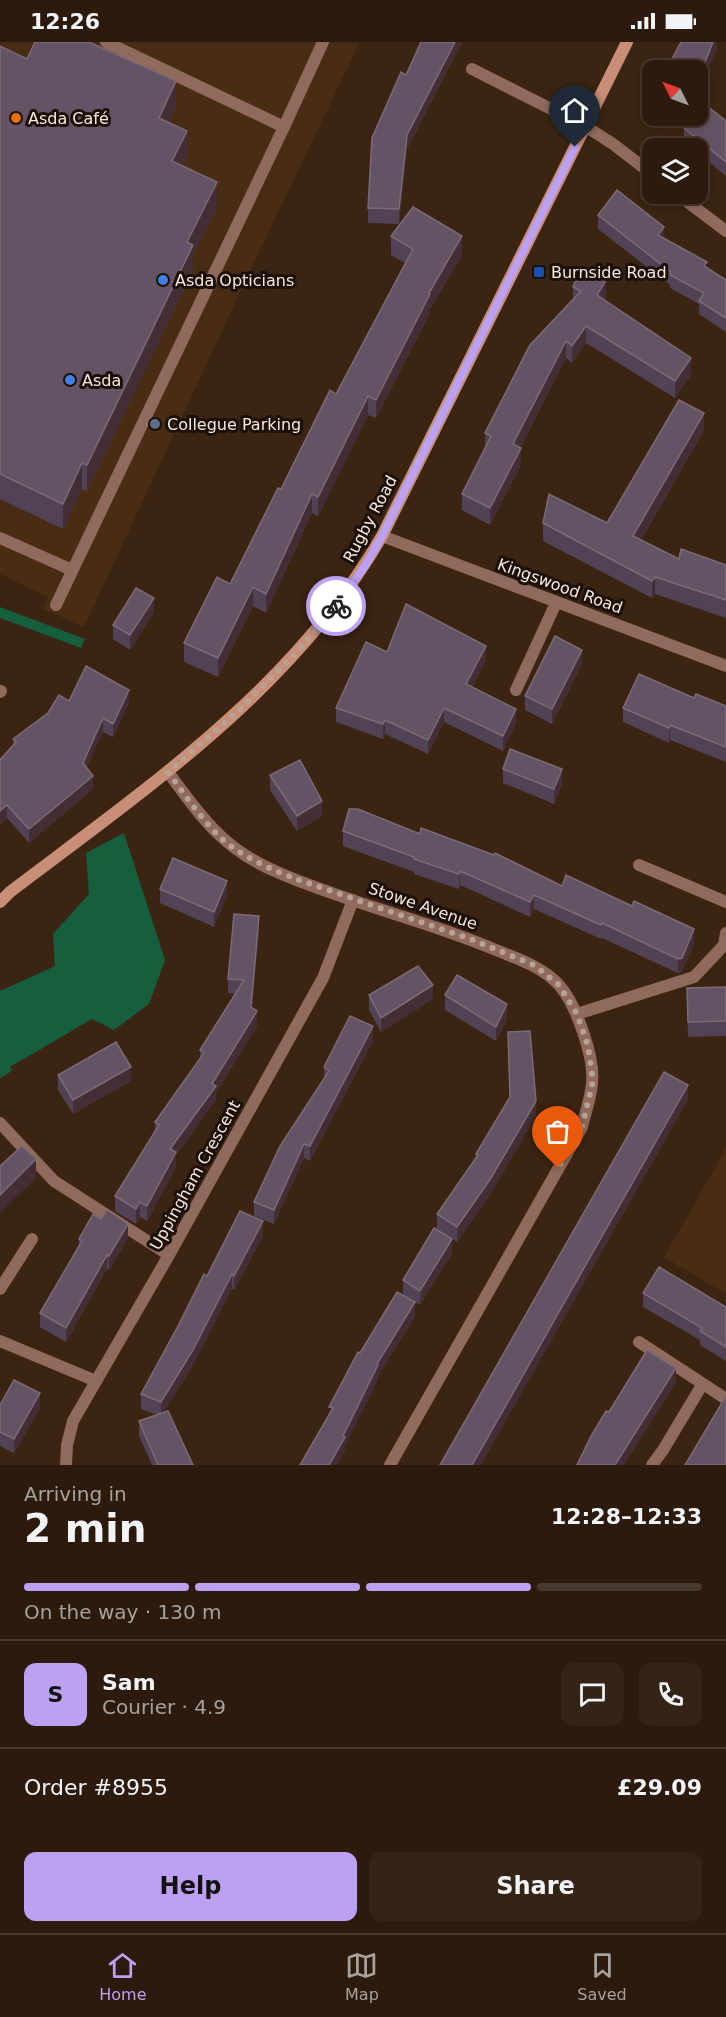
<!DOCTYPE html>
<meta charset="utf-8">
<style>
body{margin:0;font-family:"DejaVu Sans",sans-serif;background:#342416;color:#f1f3f6;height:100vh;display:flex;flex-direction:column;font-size:22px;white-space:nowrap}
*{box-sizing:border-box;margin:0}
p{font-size:20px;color:#a6a19d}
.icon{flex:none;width:33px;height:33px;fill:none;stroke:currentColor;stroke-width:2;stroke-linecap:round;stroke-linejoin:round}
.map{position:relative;height:1423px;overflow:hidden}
.panel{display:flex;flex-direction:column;background:#2c1b0d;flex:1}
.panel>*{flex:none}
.needle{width:39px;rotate:312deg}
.tools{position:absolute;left:642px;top:18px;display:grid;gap:12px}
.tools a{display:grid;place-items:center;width:66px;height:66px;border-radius:12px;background:#2c1b0d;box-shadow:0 3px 9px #0003,0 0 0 2px #48392e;font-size:30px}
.pin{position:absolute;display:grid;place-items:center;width:51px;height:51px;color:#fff;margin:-62px -26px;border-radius:50% 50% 50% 0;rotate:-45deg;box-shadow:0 0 6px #0007}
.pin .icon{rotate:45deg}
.courier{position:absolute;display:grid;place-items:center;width:60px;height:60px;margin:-30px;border:4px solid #bca0f2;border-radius:50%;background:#fff;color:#222;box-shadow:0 2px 8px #0007}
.head em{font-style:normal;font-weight:700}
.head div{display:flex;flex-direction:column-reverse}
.head{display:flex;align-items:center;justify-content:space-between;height:102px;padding:0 24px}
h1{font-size:39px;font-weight:700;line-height:45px}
.bar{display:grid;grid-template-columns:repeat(4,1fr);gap:9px 6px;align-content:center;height:72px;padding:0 24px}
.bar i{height:8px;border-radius:4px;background:#48392e}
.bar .current{background:#bca0f2}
.bar p{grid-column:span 4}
.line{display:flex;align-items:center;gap:15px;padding:0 24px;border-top:2px solid #48392e}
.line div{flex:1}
.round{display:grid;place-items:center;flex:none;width:63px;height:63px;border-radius:12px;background:#342416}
.primary-button{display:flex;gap:12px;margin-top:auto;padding:12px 24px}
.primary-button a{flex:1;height:69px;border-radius:12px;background:#bca0f2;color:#111;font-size:24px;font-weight:700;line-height:69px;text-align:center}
.primary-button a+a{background:#342416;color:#f1f3f6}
.status{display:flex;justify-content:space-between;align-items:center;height:42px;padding:0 30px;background:#2c1b0d;direction:ltr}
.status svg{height:16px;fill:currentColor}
.tab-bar{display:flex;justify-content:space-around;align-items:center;height:84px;border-top:2px solid #48392e;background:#2c1b0d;font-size:16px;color:#a6a19d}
.tab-bar a{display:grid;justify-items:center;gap:3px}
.tab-bar .current{color:#bca0f2}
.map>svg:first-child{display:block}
.built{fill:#482c13}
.green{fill:#155f3e}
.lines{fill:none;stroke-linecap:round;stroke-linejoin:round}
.lane{stroke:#906a5c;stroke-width:12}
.street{stroke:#906a5c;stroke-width:12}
.secondary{stroke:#c98e77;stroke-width:12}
.wall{fill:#524256}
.shaded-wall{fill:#422e34}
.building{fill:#645364;stroke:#7b6b77;stroke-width:1.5}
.done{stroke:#b6a395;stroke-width:6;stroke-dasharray:0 10.8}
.route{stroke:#bca0f2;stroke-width:8}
.food-dot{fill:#e8710a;stroke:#1b1008;stroke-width:2}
.transit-dot{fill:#1a4fb4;stroke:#1b1008;stroke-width:2}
.shop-dot{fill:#3f7fe0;stroke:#1b1008;stroke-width:2}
.service-dot{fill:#5c6f8a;stroke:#1b1008;stroke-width:2}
.labels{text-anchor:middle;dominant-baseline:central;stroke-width:6;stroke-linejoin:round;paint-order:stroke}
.poi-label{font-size:16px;fill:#f8e8dc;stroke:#1b1008;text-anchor:start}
.street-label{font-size:16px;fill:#f8e8dc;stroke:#1b1008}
</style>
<div class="status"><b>12:26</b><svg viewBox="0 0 49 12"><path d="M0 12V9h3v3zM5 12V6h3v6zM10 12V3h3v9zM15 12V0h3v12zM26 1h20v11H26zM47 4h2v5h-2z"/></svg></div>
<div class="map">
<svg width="726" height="1423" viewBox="0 0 726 1423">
<rect width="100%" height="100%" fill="#3b2411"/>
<g class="built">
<path d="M0 0H360L251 227 84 585 43 567 48 555 0 532Z"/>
<path d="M726 1106V1252L664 1215Z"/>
</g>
<g class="green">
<path d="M0 565 85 597 81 606 0 576Z"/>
<path d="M124 791 165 918 149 962 114 988 92 977 10 1025 12 1029 0 1036V949L55 924 53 892 89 852 86 811Z"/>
</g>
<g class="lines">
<g class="lane">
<path d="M106 0 284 85 323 0"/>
<path d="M0 496 72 528"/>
<path d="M56 563 284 85"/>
<path d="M639 823 726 860"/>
<path d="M577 972 694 935 724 903 726 891"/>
</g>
<g class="street">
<path d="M472 27 585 84 613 102 652 132"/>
<path d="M677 152 726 189"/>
<path d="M382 494 726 624"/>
<path d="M516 648 556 561"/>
<path d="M0 650 1 649"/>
<path d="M168 730C202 776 223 807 277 830 348 861 425 878 496 908 518 917 543 925 559 943 576 962 595 1016 592 1041 591 1056 585 1071 582 1085L390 1423"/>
<path d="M0 1081 54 1139 169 1213"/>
<path d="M0 1247 32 1197"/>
<path d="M0 1299 96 1339"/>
<path d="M639 1300 726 1357"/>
<path d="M66 1423 67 1403 73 1379 169 1213 323 936 353 858"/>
<path d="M652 1423 663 1408 702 1343"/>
</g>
<path class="secondary" d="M0 860 10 850C147 746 294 646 382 494L627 0"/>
</g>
<g class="wall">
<path d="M421 0H462L407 107 399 182 368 181V166L406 33Z"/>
<path d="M0 4 27 17 176 65 169 80 187 114 182 124 217 166 193 213V229L87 449 82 447 63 487 0 457Z"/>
<path d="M726 79V134L698 111V106H691L684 101V86Z"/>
<path d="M598 173 664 197 726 238V290L699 272V262L670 246V243L598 187Z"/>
<path d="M391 194 462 213 430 267V271L376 376 368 373 318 474 312 471 266 571 253 564 218 635 184 620V601L230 542 281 447 336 352 405 221 391 213Z"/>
<path d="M573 245 606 255 605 258 691 333 675 356 586 301 572 321 566 316 520 406 521 423 490 483 462 468V452L485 406V391L573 258Z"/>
<path d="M704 388 641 498 679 517 726 523V576L655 552 652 556 543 499V481H607Z"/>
<path d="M154 570 130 608 113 597V583Z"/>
<path d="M387 610 486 618 472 645 516 681 503 709 444 680 428 712 385 692 383 697 336 680V666Z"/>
<path d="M582 622 552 682 525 668V654Z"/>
<path d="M694 656 726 664V720L670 698 669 701 623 680V666Z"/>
<path d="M69 659 129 661 113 695 103 690 86 725 93 747 29 801 7 776 0 783 13 703V697Z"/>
<path d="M503 727 562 742 554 762 503 741Z"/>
<path d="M270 733 322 774 297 789 270 748Z"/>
<path d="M343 789 420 792 562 844 694 902 682 930 678 931 602 896 601 897 534 867 530 875 460 843 459 847 414 832V830L343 804Z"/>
<path d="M160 847 227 853 214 885 160 861Z"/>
<path d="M259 888 252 966 257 984 216 1051V1058L176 1113V1125L147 1179 140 1175 136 1182 115 1169V1154L155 1089V1080L200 1017V1008L235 952 228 951V937Z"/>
<path d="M726 945V994L688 995 687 946Z"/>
<path d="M369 953 433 957 381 990 369 968Z"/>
<path d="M445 953 507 977 496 999 445 968Z"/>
<path d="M508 990 536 1074 491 1151 457 1200 437 1187V1172L476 1115V1112L510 1056Z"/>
<path d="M373 999 310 1119 304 1116 274 1182 254 1174V1160L324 1036V1025Z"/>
<path d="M58 1033 131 1039 73 1072 58 1048Z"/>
<path d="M263 1194 234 1248 232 1246 193 1323 163 1371 193 1423H152L139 1394V1379L157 1373 141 1367V1352L207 1234Z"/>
<path d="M128 1196 109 1228 107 1227 66 1300 40 1285V1271L79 1203V1197Z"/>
<path d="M452 1211 420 1263 403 1253V1238Z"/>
<path d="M643 1251 726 1265V1319L700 1303V1298L643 1265Z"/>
<path d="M0 1363 40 1366 14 1411 0 1404Z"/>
</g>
<g class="shaded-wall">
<path d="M455 0H462L407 107 399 182V167L407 93Z"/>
<path d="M713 0H717V7L698 52V38Z"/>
<path d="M176 39V65L159 102V76Z"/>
<path d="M187 89V114L172 145V119Z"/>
<path d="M217 140V166L193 213V229L87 449V423L187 200Z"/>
<path d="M664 185V198L658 193Z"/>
<path d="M462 194V213L430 267V271L376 376V358L429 251Z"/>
<path d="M606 238V255L597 269V253Z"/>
<path d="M586 284V301L572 321V304Z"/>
<path d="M566 299V316L513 419V402Z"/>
<path d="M691 316V333L675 356V339Z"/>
<path d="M368 354V373L318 474V455Z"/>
<path d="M704 371V388L633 511V494Z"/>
<path d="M521 406V423L490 483V466Z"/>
<path d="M82 421V447L63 487V462Z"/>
<path d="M312 452V471L266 571V552Z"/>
<path d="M655 535V552L652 556V539Z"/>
<path d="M253 545V564L218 635V616Z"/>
<path d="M154 556V570L130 608V593Z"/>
<path d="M486 604V618L466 656V642Z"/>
<path d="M582 608V622L552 682V667Z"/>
<path d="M129 648V661L113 695V682Z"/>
<path d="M444 666V680L428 712V698Z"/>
<path d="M516 667V681L503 709V694Z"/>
<path d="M103 676V690L83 734V721Z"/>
<path d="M385 678V692L383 697V682Z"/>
<path d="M670 683V698L669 701V686Z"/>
<path d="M562 727V742L554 762V747Z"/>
<path d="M93 734V747L29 801V787Z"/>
<path d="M322 759V774L297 789V774Z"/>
<path d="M7 763V776L0 783V769Z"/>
<path d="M460 829V843L459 847V832Z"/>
<path d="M227 839V853L214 885V870Z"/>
<path d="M534 853V867L530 875V860Z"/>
<path d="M259 874V888L251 979V965Z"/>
<path d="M694 887V902L682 930 678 931V917Z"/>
<path d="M433 943V957L381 990V976Z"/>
<path d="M507 962V977L496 999V985Z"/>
<path d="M257 969V984L216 1051V1058L176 1113V1125L147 1179V1164L170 1107Z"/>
<path d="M373 984V999L310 1119V1104Z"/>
<path d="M131 1025V1039L73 1072V1058Z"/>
<path d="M688 1043V1058L481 1423H472Z"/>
<path d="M536 1059V1074L491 1151 457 1200V1185Z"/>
<path d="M304 1102V1116L274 1182V1168Z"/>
<path d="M36 1117V1136L0 1171V1153Z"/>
<path d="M140 1160V1175L136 1182V1167Z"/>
<path d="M263 1179V1194L234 1248V1234Z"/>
<path d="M128 1182V1196L109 1228V1214Z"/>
<path d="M452 1197V1211L420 1263V1249Z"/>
<path d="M107 1213V1227L66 1300V1286Z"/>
<path d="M232 1232V1246L193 1323 161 1374V1360Z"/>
<path d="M415 1260V1275L378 1335V1338L345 1404V1409L337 1423H329L377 1322Z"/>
<path d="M676 1326V1341L624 1423H615Z"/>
<path d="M40 1351V1366L14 1411V1397Z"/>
</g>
<g class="building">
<path d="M35 0H89L176 39 159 76 187 89 172 119 217 140 187 200 193 203 87 423 82 421 63 462 0 432V4L27 17Z"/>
<path d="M421 0H455L407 93 399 167 368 166 372 96 401 30 406 33Z"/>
<path d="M681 0H713L698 38V28H666Z"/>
<path d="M706 63 726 79V120L684 86 696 74H698V72Z"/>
<path d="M617 148 664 185 658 193 707 220 704 224 726 238V276L699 259 704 251 670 233 671 230 598 173Z"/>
<path d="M413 165 462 194 429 251 430 252 376 358 368 354 318 455 312 452 266 552 253 545 218 616 184 601 217 535 230 542 278 446 281 447 330 348 336 352 413 207 391 194Z"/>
<path d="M580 225 606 238 597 253 691 316 675 339 586 284 572 304 566 299 513 402 521 406 490 466 462 452 491 394 485 391 530 303 581 249 573 245Z"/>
<path d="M679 358 704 371 633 494 679 517 681 507 726 523V558L655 535 652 539 543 481 549 452 607 481Z"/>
<path d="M136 546 154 556 130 593 113 583Z"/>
<path d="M406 562 486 604 466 642 516 667 503 694 444 666 428 698 385 678 383 682 336 666 366 600 387 610Z"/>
<path d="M555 594 582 608 552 667 525 654Z"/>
<path d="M86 624 129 648 113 682 103 676 83 721 93 734 29 787 7 763 0 769V718L16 700 13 697 48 671 59 653 69 659Z"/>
<path d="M639 632 694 656 696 652 726 664V705L670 683 669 686 623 666Z"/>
<path d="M510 707 562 727 554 747 503 727Z"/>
<path d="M300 718 322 759 297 774 270 733Z"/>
<path d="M349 767H358L420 792 421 786 494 813 495 811 562 844 566 833 632 864 634 859 694 887 682 916 678 917 602 881 601 883 534 853 530 860 460 829 459 832 414 817V815L343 789Z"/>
<path d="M173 816 227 839 214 870 160 847Z"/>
<path d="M234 872 259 874 251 965 257 969 212 1042 216 1044 170 1107 176 1110 147 1164 140 1160 136 1167 115 1154 159 1083 155 1080 204 1011 200 1008 244 938 228 937Z"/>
<path d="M418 924 433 943 381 976 369 953Z"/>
<path d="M457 933 507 962 496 985 445 953Z"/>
<path d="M726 945V979L688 980 687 946Z"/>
<path d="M350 974 373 984 310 1104 304 1102 274 1168 254 1160 280 1104 329 1029 324 1025Z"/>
<path d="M530 989 536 1059 491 1136 457 1185 437 1172 478 1113 476 1112 510 1055 508 990Z"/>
<path d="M116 1000 131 1025 73 1058 58 1033Z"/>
<path d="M664 1030 688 1043 472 1423H440Z"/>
<path d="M22 1104 36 1117 0 1153V1124Z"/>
<path d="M107 1168 128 1182 109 1214 107 1213 66 1286 40 1271 82 1199 79 1197 93 1172 101 1177Z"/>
<path d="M240 1169 263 1179 234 1234 232 1232 193 1308 161 1360 141 1352 178 1284 204 1232 207 1234Z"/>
<path d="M434 1186 452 1197 420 1249 403 1238Z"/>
<path d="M659 1225 726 1265V1305L700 1289 702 1286 643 1251Z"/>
<path d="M397 1250 415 1260 377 1322 378 1323 343 1394 345 1395 329 1423H300L333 1366 329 1365 358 1310 360 1311Z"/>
<path d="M647 1308 676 1326 615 1423H577L591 1394 606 1369 609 1370Z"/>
<path d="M14 1338 40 1351 14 1397 0 1390V1363Z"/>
<path d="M726 1354V1421L725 1423H685Z"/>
<path d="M168 1369 193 1423H158L139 1379Z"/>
</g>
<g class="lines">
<path class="done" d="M336 564 297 610 236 671 168 730C185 753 201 777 221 796 241 814 272 828 296 837L473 898 534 923 559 943 577 972 588 1004 593 1039 582 1085 558 1126"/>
<path class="route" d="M336 564 365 524 382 494 575 105"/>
</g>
<circle class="food-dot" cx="16" cy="76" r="6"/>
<rect class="transit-dot" x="533" y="224" width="12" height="12" rx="3"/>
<g class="shop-dot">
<circle cx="163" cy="238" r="6"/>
<circle cx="70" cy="338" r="6"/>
</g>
<circle class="service-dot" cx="155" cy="382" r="6"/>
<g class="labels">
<g class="poi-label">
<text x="28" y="76">Asda Café</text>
<text x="551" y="230">Burnside Road</text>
<text x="175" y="238">Asda Opticians</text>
<text x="82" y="338">Asda</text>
<text x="167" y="382">Collegue Parking</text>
</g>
<g class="street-label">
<text transform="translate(370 477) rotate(-62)">Rugby Road</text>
<text transform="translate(560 544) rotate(20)">Kingswood Road</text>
<text transform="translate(423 864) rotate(19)">Stowe Avenue</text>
<text transform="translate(195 1133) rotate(-61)">Uppingham Crescent</text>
</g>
</g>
</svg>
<div class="tools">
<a><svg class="needle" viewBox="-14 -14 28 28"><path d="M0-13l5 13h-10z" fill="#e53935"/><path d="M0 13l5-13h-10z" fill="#a6a19d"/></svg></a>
<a><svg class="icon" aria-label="layers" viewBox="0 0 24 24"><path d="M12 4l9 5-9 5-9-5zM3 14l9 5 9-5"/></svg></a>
</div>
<div class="pin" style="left:558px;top:1126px;background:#ea580c"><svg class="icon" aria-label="bag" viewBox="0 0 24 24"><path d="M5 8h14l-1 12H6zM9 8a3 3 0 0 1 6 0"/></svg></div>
<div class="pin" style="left:575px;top:105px;background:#1f2937"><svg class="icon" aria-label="home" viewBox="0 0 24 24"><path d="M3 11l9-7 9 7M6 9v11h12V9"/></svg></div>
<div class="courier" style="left:336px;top:564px"><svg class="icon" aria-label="bike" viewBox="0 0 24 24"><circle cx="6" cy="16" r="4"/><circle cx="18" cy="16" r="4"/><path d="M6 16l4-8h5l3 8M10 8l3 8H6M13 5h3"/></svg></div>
</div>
<section class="panel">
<div class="head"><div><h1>2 min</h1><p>Arriving in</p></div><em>12:28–12:33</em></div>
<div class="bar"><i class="current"></i><i class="current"></i><i class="current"></i><i></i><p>On the way · 130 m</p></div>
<div class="line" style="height:108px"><b class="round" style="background:#bca0f2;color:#111">S</b><div><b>Sam</b><p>Courier · 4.9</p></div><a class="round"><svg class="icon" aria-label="chat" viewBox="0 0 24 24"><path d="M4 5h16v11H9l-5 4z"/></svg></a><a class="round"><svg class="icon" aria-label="phone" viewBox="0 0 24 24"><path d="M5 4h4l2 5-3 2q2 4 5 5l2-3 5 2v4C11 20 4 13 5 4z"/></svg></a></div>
<div class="line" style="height:78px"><div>Order #8955</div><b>£29.09</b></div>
<div class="primary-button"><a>Help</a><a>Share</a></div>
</section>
<nav class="tab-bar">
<a class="current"><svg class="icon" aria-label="home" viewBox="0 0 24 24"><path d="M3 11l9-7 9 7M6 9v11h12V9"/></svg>Home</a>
<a><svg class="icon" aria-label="map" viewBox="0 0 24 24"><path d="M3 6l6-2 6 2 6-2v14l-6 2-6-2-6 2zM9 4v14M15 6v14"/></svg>Map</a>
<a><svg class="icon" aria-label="saved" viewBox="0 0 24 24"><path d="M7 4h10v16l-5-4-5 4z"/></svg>Saved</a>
</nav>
